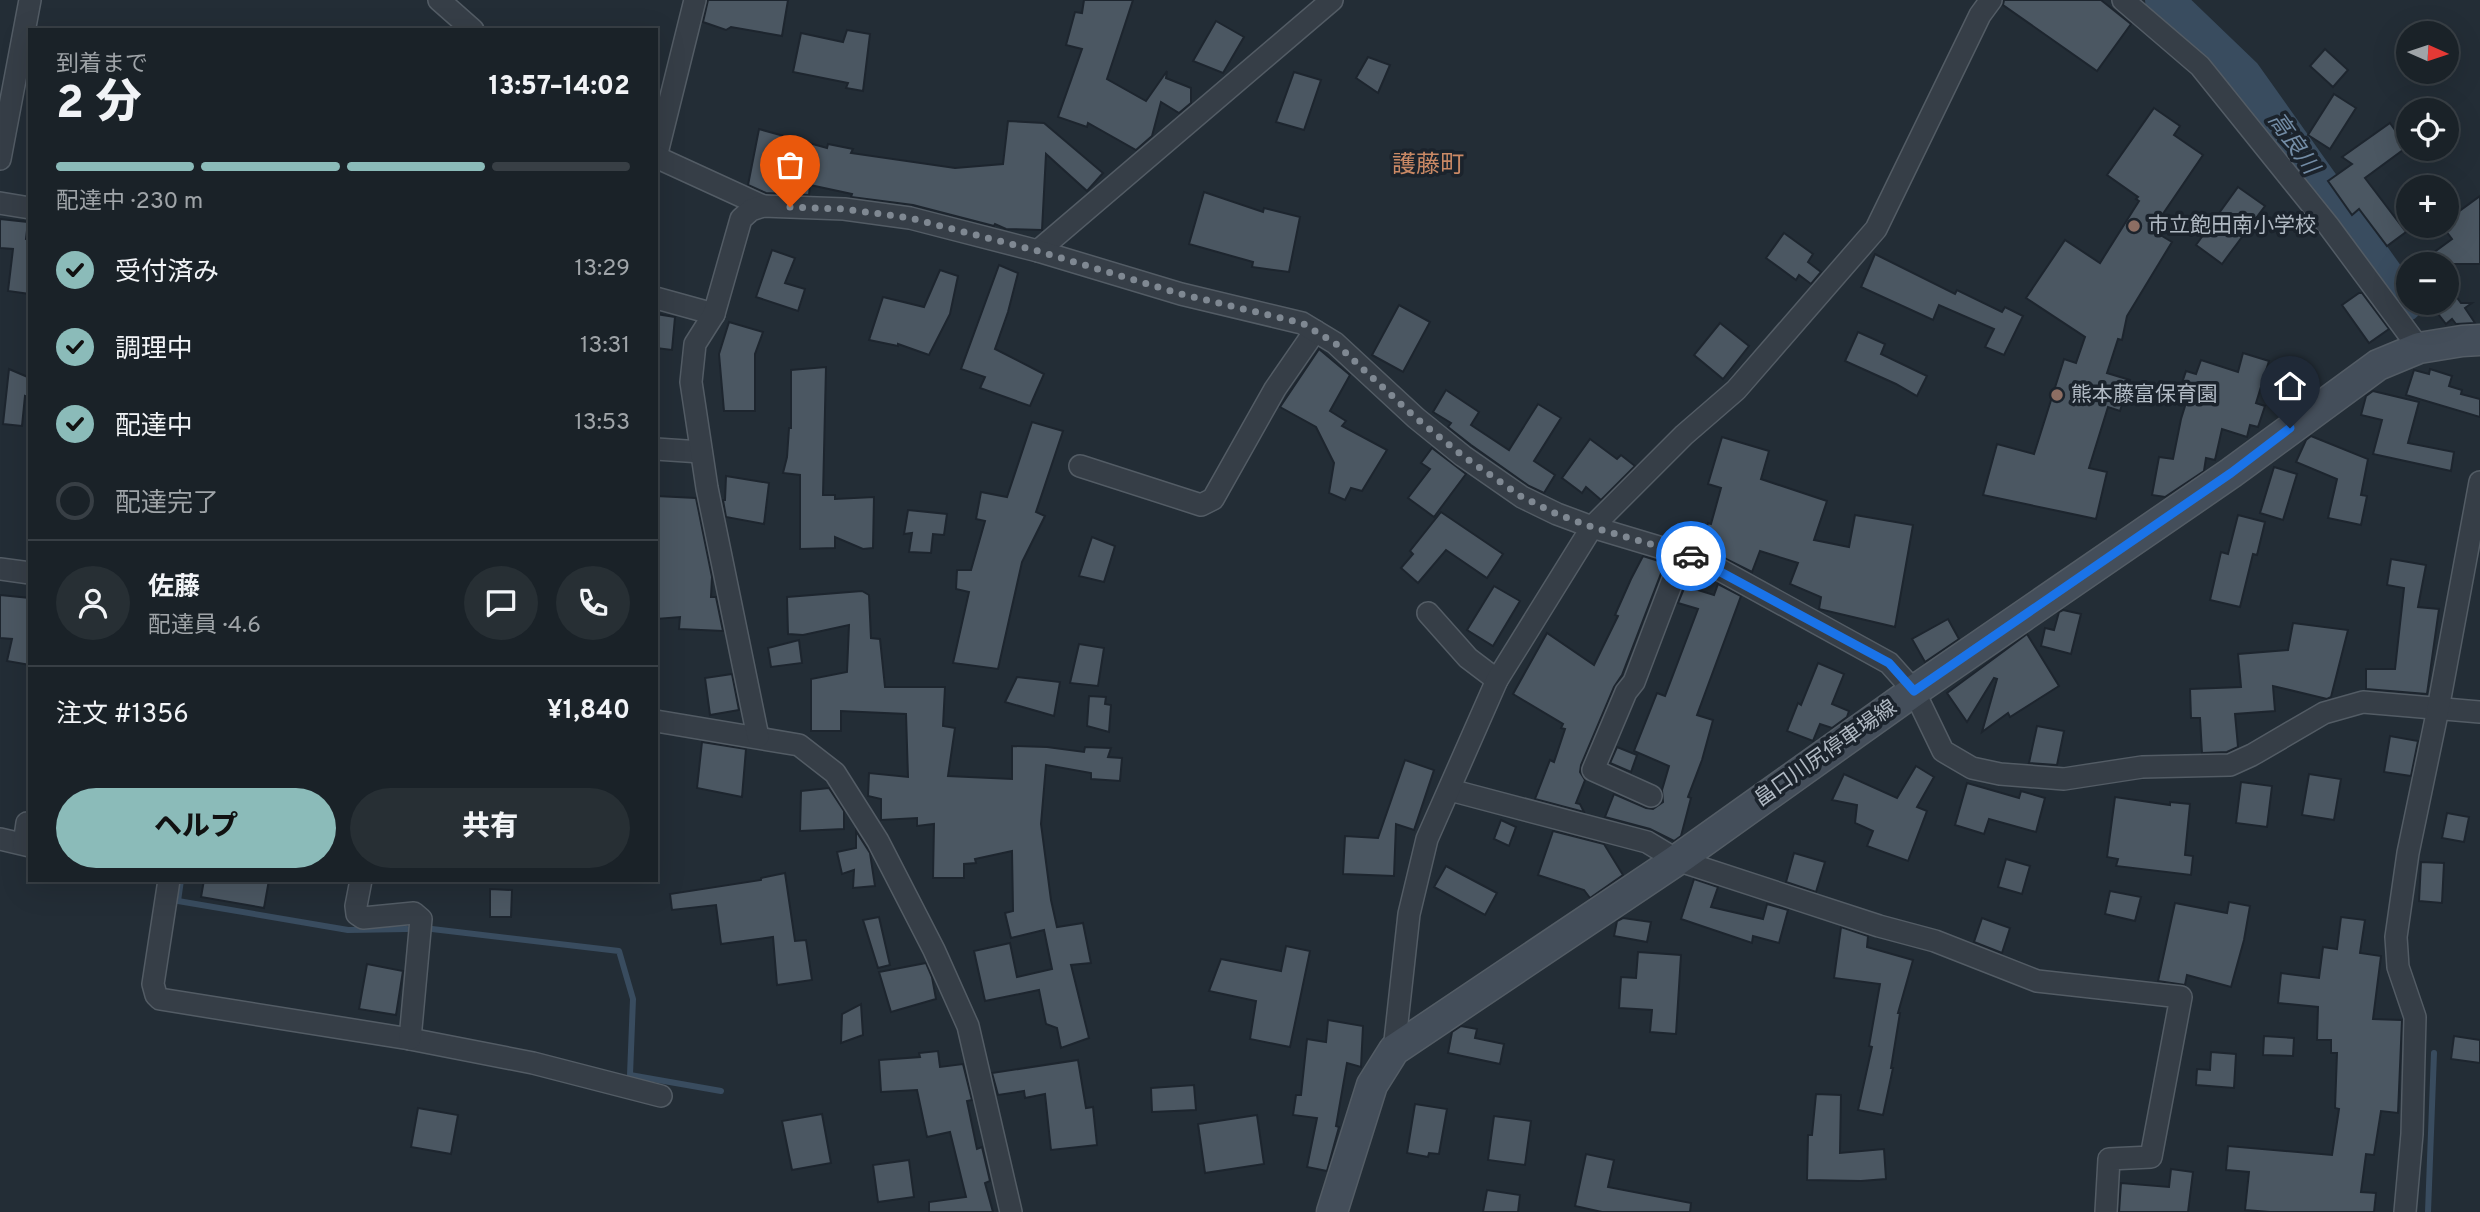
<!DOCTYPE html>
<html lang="ja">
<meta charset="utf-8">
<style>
body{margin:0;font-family:Overpass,"Noto Sans JP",sans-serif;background:#272f34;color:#f1f3f6;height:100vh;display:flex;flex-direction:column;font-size:26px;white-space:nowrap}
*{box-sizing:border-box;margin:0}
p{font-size:23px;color:#9fa4a8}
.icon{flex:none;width:38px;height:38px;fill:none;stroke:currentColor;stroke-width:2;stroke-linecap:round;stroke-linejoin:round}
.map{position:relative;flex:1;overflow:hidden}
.panel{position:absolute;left:28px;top:28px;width:630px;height:854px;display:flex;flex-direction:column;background:#1a2228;border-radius:0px;box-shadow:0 7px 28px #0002,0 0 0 2px #383f45}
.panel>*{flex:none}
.needle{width:46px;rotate:93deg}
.fabs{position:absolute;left:2396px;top:21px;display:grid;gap:14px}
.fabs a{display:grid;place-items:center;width:63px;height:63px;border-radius:50%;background:#1a2228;box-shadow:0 7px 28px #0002,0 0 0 2px #383f45;font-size:35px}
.pin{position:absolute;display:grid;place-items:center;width:60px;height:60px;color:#fff;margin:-72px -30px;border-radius:50% 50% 50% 0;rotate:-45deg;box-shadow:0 0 7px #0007}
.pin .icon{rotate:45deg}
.courier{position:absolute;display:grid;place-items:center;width:70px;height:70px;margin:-35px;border:5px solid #1a73e8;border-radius:50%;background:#fff;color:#222;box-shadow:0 2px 9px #0007}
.headline em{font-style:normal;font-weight:800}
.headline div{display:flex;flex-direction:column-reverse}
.headline{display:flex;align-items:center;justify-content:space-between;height:119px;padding:0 28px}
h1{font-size:46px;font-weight:800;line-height:52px}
.bar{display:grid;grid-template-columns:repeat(4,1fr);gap:10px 7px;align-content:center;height:84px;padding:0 28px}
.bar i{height:9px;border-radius:5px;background:#383f45}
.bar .selected{background:#8bbbb9}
.bar p{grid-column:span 4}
.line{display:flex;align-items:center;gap:18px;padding:0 28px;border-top:2px solid #383f45}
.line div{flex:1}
.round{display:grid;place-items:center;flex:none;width:74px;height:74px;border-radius:37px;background:#272f34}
ol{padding:0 28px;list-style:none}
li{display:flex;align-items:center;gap:21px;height:77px}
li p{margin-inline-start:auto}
li .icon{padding:7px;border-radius:50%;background:#8bbbb9;color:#111;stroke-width:4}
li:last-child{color:#9fa4a8}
li i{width:38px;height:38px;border:4px solid #383f45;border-radius:50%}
.button{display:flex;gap:14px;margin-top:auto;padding:14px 28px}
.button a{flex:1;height:80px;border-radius:42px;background:#8bbbb9;color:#111;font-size:28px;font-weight:800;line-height:80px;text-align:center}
.button a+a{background:#272f34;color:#f1f3f6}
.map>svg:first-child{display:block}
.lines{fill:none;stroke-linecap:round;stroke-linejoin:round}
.stream{stroke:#394c5f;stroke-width:6}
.river{stroke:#394c5f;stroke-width:38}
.building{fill:#4b5762;stroke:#1d252e;stroke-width:2}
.street-casing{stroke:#535c65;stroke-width:24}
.secondary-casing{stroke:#535c65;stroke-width:33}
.street{stroke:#363e47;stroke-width:21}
.secondary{stroke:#444e5a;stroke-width:30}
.done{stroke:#7f8892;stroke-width:7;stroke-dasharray:0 12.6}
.route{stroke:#1a73e8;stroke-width:9}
.education-dot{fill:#8d6e63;stroke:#1b232c;stroke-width:2.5}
.labels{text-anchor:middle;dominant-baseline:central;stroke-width:7;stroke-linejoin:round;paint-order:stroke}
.poi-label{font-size:21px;fill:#b0b9c3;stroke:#1b232c;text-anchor:start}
.street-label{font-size:21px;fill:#b0b9c3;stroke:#1b232c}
.water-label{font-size:23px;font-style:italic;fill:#738ca5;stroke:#1b232c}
.quarter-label{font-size:24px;fill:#ca8965;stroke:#1b232c}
</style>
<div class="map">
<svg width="2480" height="1212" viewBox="0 0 2480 1212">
<rect width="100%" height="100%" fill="#232d36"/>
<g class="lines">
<g class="stream">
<path d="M181 880 178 901 348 930 407 929"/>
<path d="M432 929 619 951 633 999 630 1075 721 1091"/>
<path d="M2428 1212 2434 1053"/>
</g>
<path class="river" d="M2164 0 2243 76 2404 303"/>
</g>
<g class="building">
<path d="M708 0H788L782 36 731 27 726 30 703 22Z"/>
<path d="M1084 0H1133L1107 79 1146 101 1167 71 1166 78 1191 88V103L1179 113 1161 102 1152 136 1136 150 1088 123 1087 127 1058 117 1082 49 1066 45 1075 12 1082 13Z"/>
<path d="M2004 0H2101L2131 24 2097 71 2003 5Z"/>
<path d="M1216 21 1244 37 1223 73 1193 61Z"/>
<path d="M847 30 870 34 863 91 846 88 848 83 793 72 801 33 843 42Z"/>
<path d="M2325 49 2348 70 2333 87 2310 66Z"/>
<path d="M1368 57 1390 65 1378 93 1356 78Z"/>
<path d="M1294 72 1321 80 1304 130 1276 122Z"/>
<path d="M2334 94 2356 108 2330 149 2308 135Z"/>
<path d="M2154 108 2180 126 2174 135 2203 155 2152 230 2172 242 2127 316 2122 340 2118 339 2107 373 2130 380 2120 411 2108 407 2089 468 2107 472 2096 519 1983 495 1997 444 2034 454 2064 359 2076 363 2085 337 2026 298 2065 240 2100 263 2139 201 2136 199 2138 197 2107 175Z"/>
<path d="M1008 121 1044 123 1103 173 1087 191 1046 154 1042 230 1006 229 995 224 994 226 913 205 851 197 852 194 810 185 809 195 766 193 748 185 759 129 827 148 828 144 853 149 851 153 955 168 1003 164Z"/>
<path d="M2390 123 2407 147 2365 178 2406 232 2387 246 2359 209 2352 215 2328 181 2352 164 2342 157Z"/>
<path d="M2238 187 2265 206 2222 264 2196 245Z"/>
<path d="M1204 192 1263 212 1264 208 1300 217 1289 272 1252 267 1253 262 1189 244Z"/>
<path d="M2446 194 2458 212 2480 196V264H2418L2452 239 2446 231Z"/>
<path d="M0 219 28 222 26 239 30 240V294L8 291 13 249 0 248Z"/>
<path d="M1784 233 1813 254 1808 262 1821 272 1811 284 1799 275 1796 280 1766 258Z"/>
<path d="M772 250 795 258 785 283 805 289 798 311 756 297Z"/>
<path d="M1875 254 1955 294 1957 290 2002 312 2005 307 2023 316 2004 355 1985 347 1994 329 1939 305 1933 320 1861 287Z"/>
<path d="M999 265 1018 273 1008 312 995 349 1044 374 1030 406 980 388 985 377 961 369Z"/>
<path d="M940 270 958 276 950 314 929 355 898 344V346L869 340 883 297 924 307Z"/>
<path d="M2446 283 2461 303H2472L2465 308 2475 323 2456 324 2452 319 2446 324 2435 310 2446 303Z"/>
<path d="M2359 293H2362L2389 329 2369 343 2342 305Z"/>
<path d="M1399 305 1430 322 1403 372 1372 355Z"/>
<path d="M656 314 675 317 672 350 656 348Z"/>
<path d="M729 322 763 332 755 354V411H724L719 354Z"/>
<path d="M1720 323 1749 346 1723 379 1694 355Z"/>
<path d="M1858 332 1885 344 1881 354 1927 376 1917 396 1896 384 1845 361Z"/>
<path d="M1319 349 1350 375 1330 411 1346 421 1342 426 1387 450 1362 491 1351 488 1345 500 1329 493 1334 463 1316 427 1280 407Z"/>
<path d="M2243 353 2269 361 2256 403 2265 406 2258 427 2250 425 2247 437 2222 429 2215 460 2206 458 2204 471 2165 497 2152 495 2159 457 2173 459 2181 419 2190 390 2181 386 2186 371 2196 374 2201 360 2238 372Z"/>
<path d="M826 367 823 495H835V499L874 497 873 548 863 549 835 537V548L800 549V475L783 473 787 457 789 428H791V370Z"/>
<path d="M9 369 30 378V398L25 396 22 426 3 424Z"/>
<path d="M2430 369 2452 376 2449 386 2462 390 2461 394 2480 399V417L2406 395 2414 370 2429 374Z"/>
<path d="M1446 390 1479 412 1471 425 1509 450 1538 404 1561 418 1534 461 1555 475 1544 493 1529 486 1471 445 1448 427 1451 423 1433 412Z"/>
<path d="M2373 391 2419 402 2408 443 2454 452 2451 471 2373 454 2382 420 2361 415 2366 396Z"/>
<path d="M1032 422 1063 431 1036 512 1045 516 1022 562 998 669 953 663 969 592 956 589 957 570H971L985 521 976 519 981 492 1007 497Z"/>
<path d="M2311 436 2368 459 2361 495 2367 496 2361 525 2328 518 2337 479 2296 462 2306 440Z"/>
<path d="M1722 437 1769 451 1761 479 1827 501 1814 540 1849 547 1855 515 1913 525 1895 627 1819 609 1821 597 1790 584 1798 563 1760 551 1752 572 1700 546 1708 523 1711 524 1721 488 1708 484Z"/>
<path d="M1590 439 1617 459 1621 455 1635 466 1601 500 1586 487 1582 493 1562 478Z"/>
<path d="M1432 448 1466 474 1434 517 1408 498 1430 469 1421 463Z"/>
<path d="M2274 467 2297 474 2283 520 2260 513Z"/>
<path d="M726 476 769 483 764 524 726 517 723 500H725Z"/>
<path d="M656 496 696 498 712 577 711 597H716L723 631 679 629 680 617 656 619Z"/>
<path d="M908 510 947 514 944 535 933 534 931 553 909 552 912 533 904 534Z"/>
<path d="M1441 512 1503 554 1487 578 1446 550 1418 583 1401 568 1413 554 1410 551Z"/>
<path d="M2238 515 2265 522 2257 555 2253 554 2240 607 2210 600 2221 552 2228 554Z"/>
<path d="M1092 537 1115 546 1104 582 1079 576Z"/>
<path d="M1643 556 1665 563 1622 675 1614 687 1581 765 1580 772 1585 780 1576 803 1580 804 1584 812 1535 799 1550 760 1554 762 1565 729 1561 728 1563 724 1513 694 1547 633 1594 665 1618 616 1615 615 1631 579Z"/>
<path d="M2391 559 2426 565 2418 607 2439 609 2427 694 2366 689V669H2395L2404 588 2387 585Z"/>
<path d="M1718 584 1741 596 1697 715 1713 720 1702 760 1688 797 1691 798 1681 836 1674 841 1650 829 1605 817 1614 794 1646 808 1653 809 1663 802 1662 790 1669 766 1634 751 1657 693 1665 696 1698 609 1678 603 1685 586 1714 595Z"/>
<path d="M1494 586 1520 601 1493 646 1467 630Z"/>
<path d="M862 591 869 595 871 638 880 639 885 687H945L943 726 955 728 948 776 1012 779V746L1047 747 1084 752 1085 747 1111 748 1108 757 1122 758 1120 781 1091 779V773L1046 765 1041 824 1051 900 1057 927 1083 923 1091 963 1071 965 1089 1038 1061 1048 1057 1028 1046 1024 1039 990 985 1001 974 951 1010 943 1017 977 1052 969 1044 930 1011 938 1005 913 1013 911 1012 851 975 859 976 863 964 864V878H933L934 824 917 826V818L881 820V799L868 796 869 773 908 777 906 714 841 711V731H811V679L847 672 849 625 803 635 788 634 787 597Z"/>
<path d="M0 595 30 598V665L7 661 12 639 0 638Z"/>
<path d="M2063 610 2081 614 2071 654 2041 646 2045 628 2054 630 2059 612Z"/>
<path d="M1948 619 1959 639 1925 662 1912 639Z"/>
<path d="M2293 623 2348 630 2331 697 2327 699 2273 686 2275 711 2235 714 2238 747 2227 752 2202 753 2200 718H2191L2190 689 2241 687 2238 654 2288 650Z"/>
<path d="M2027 634 2059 686 2010 717 2008 713 1982 732 1997 679 1994 678 1967 722 1947 693Z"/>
<path d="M799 640 802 663 771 667 768 648Z"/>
<path d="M1079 644 1104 648 1098 686 1070 683Z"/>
<path d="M1818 663 1844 674 1832 704 1849 711 1847 717 1832 728 1820 724 1813 741 1787 731 1798 703 1801 705Z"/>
<path d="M732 674 739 710 710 715 705 678Z"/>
<path d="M1017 677 1060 682 1054 716 1005 702Z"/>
<path d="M1089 696 1106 697 1105 704 1111 705 1109 732 1087 726Z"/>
<path d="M2037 726 2064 731 2057 765 2029 763Z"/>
<path d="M2390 736 2418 741 2411 776 2384 772Z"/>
<path d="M702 742 746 749 742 797 697 788Z"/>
<path d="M1617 747 1637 755 1631 772 1610 763Z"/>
<path d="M1405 760 1434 770 1414 830 1396 824 1394 876 1343 874 1345 836 1378 838Z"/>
<path d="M1916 766 1934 777 1917 807 1927 811 1908 861 1867 846 1873 831 1855 823 1857 805 1832 800 1844 774 1897 798Z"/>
<path d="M2309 774 2341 779 2334 820 2302 815Z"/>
<path d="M2241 782 2272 786 2267 827 2236 823Z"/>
<path d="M1967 783 2019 798 2021 791 2045 798 2036 832 1989 819 1984 834 1955 825Z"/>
<path d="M829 788 844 811V829L800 831 801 791Z"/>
<path d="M2115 797 2170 805V802L2190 804 2185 855 2193 856 2191 875 2116 866 2118 859 2107 857Z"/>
<path d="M2447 813 2469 817 2464 842 2442 838Z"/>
<path d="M1501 820 1516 827 1509 846 1494 839Z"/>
<path d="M856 831 870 853 875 886 853 888 854 870 842 874 837 852 856 848Z"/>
<path d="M1553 831 1604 844 1623 875 1590 898 1584 890 1538 875Z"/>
<path d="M1794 853 1825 862 1816 892 1786 882Z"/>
<path d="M2006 859 2030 866 2022 894 1998 887Z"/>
<path d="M2421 862 2444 863 2442 903 2419 901Z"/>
<path d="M1446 866 1497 893 1485 915 1434 887Z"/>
<path d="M785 873 795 941 806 940 812 980 777 985 773 937 721 944 716 905 672 910 670 894 761 880V878Z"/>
<path d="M1694 879 1718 887 1711 907 1763 919 1767 904 1788 910 1779 943 1753 936 1752 943 1681 919Z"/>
<path d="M204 880H269L264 908 201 897Z"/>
<path d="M490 889 512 890 511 917H490Z"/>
<path d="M2110 891 2141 897 2135 921 2105 914Z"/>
<path d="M2229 902 2250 906 2244 940 2231 987 2187 975 2185 985 2158 981 2175 903 2227 913Z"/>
<path d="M879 917 890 965 878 968 863 920Z"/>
<path d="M2341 917 2365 920 2360 953 2381 956 2373 1019 2402 1020 2398 1113 2381 1111 2374 1155 2366 1154 2361 1192 2376 1193 2374 1212H2270L2245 1210 2249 1172 2226 1170 2228 1146 2332 1155 2339 1109 2335 1108 2337 1053H2331V1040H2317L2318 1007 2278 1003 2281 973 2319 978 2323 947 2337 949Z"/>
<path d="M1623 918 1651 922 1647 942 1614 936 1617 921Z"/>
<path d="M1982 918 2010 928 2002 953 1974 942Z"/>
<path d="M1841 927 1868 936 1867 947 1913 960 1898 1013H1900L1891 1068H1893L1883 1115 1858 1110 1872 1047 1869 1046 1880 984 1834 978Z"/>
<path d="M1286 946 1310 951 1290 1047 1250 1039 1256 1001 1209 991 1221 959 1281 971Z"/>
<path d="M1638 952 1681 955 1676 1034 1650 1032 1652 1010 1619 1008 1621 977 1636 978Z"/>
<path d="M926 963 932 977 936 999 891 1012 879 972Z"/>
<path d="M367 964 403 971 396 1015 359 1009Z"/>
<path d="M861 1004 863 1035 841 1043 842 1014Z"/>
<path d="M1328 1020 1363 1026 1361 1067 1347 1063 1336 1126 1339 1127 1327 1171 1307 1167 1317 1118 1293 1115 1296 1095H1301L1307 1039 1326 1042Z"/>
<path d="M1461 1026 1477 1029 1475 1038 1504 1044 1500 1064 1448 1053 1452 1032Z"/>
<path d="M2264 1036 2294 1038 2293 1056 2263 1055Z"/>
<path d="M2454 1036 2480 1040V1063L2451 1059Z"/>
<path d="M938 1051 940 1067 963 1064 972 1100 967 1101 977 1149 982 1147 990 1181 985 1183 993 1212H929V1202L966 1197 950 1132 927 1137 917 1090 881 1092 879 1060 920 1057 919 1053Z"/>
<path d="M2211 1052 2236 1054 2234 1088 2196 1085 2197 1069 2210 1070Z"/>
<path d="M1078 1060 1086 1108 1093 1107 1097 1145 1051 1150 1045 1094 1025 1098 1024 1091 998 1095 992 1073Z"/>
<path d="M1194 1085 1196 1110 1152 1112 1151 1088Z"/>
<path d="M1816 1094 1841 1095 1840 1153 1884 1149 1886 1179 1861 1181 1807 1180 1808 1135H1812Z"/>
<path d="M1415 1104 1447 1109 1439 1154 1429 1153 1428 1157 1407 1153Z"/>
<path d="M418 1108 458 1115 451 1154 411 1147Z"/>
<path d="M822 1114 831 1163 792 1170 782 1121Z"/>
<path d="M1257 1115 1264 1164 1205 1173 1198 1124Z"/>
<path d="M1494 1116 1531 1121 1525 1165 1488 1160Z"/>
<path d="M1586 1154 1614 1160 1608 1187 1691 1203 1690 1212H1602L1575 1206Z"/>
<path d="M909 1160 914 1197 878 1202 873 1165Z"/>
<path d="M2171 1169 2193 1172 2188 1212H2119L2121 1183 2169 1187Z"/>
<path d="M1487 1190 1520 1195 1518 1212H1483Z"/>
</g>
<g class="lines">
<g class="street-casing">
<g id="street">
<path d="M439 0 473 30"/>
<path d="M2123 0 2200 66 2328 225 2419 348"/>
<path d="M656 157 695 0"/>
<path d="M656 157 763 206"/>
<path d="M0 159 30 0"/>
<path d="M0 203 30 208"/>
<path d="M1038 251 1332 0"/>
<path d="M656 298 714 314"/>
<path d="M656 449 701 452"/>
<path d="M1080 466 1201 505 1213 499 1275 389 1315 331"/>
<path d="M0 569 30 573"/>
<path d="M1428 613 1468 658 1497 680"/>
<path d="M656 721 799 745 835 773 878 841 934 950 968 1026 1011 1212"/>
<path d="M758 737 707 488 691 382 695 344 714 314 741 219 751 210 763 206 844 209 910 218 1038 251 1181 294 1302 323 1335 343 1416 418 1463 456 1522 497 1557 514 1592 527 1702 560 1889 663 1914 691 1943 751 1972 768 2000 774 2064 779 2142 767 2230 765 2252 755 2324 713 2363 702 2480 712"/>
<path d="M1450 790 1647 842 1677 860 1879 926 1935 941 2037 981 2181 997 2151 1157 2109 1159 2106 1212"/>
<path d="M1651 796 1593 770 1626 692 1634 682 1683 553"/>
<path d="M0 839 30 846"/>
<path d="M24 844 27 823"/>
<path d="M169 880 153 984 156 995 160 999 410 1039 533 1063 661 1096"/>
<path d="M361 880 356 906 357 914 363 918 414 913 421 919 410 1039"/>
<path d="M1394 1050 1409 914 1427 839 1497 680 1592 527 1684 435 1736 390 1876 229 1980 15 1991 0"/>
<path d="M2405 1212 2412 1134 2415 1017 2398 967 2396 937 2408 853 2438 709 2480 482"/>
</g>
</g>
<g class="secondary-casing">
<path id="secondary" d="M1332 1212 1372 1085 1394 1050 1677 860 1914 691 2231 473 2378 365 2419 348 2462 341 2480 340"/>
</g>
<use href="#street" class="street"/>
<use href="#secondary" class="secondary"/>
</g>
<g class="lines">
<path class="done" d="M790 207 844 209 910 218 1038 251 1181 294 1302 323 1335 343 1416 418 1463 456 1522 497 1557 514 1592 527 1691 556"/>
<path class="route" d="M1691 556 1889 663 1914 691 2231 473 2290 428"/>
</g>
<g class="education-dot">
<circle cx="2134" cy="226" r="7"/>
<circle cx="2057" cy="395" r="7"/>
</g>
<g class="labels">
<g class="poi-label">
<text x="2148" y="226">市立飽田南小学校</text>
<text x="2071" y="395">熊本藤富保育園</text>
</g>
<g class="street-label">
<text transform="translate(1826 754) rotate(-35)">畠口川尻停車場線</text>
</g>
<g class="water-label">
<text transform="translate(2292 144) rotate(55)">高良川</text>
</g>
<g class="quarter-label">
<text x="1428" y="166">護藤町</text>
</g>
</g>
</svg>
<div class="fabs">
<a><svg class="needle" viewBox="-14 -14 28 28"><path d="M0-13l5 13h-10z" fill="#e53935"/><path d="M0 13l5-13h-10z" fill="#9fa4a8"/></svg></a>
<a><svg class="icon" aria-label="locate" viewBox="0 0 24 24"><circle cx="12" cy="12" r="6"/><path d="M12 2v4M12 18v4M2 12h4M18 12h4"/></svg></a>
<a>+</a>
<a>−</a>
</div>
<div class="pin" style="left:790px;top:207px;background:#ea580c"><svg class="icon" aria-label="bag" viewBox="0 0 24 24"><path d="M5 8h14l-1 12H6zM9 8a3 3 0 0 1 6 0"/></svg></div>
<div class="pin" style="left:2290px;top:428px;background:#1f2937"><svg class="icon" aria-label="home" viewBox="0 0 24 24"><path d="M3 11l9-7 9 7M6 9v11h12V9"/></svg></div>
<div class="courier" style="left:1691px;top:556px"><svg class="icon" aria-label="car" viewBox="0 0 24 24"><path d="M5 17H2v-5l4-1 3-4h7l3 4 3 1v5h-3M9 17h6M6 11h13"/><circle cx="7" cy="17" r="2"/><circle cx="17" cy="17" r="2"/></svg></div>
<section class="panel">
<div class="headline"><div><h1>2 分</h1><p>到着まで</p></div><em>13:57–14:02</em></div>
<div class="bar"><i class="selected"></i><i class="selected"></i><i class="selected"></i><i></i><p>配達中 · 230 m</p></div>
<ol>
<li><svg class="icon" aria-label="check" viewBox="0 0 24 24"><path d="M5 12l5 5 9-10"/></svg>受付済み<p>13:29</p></li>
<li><svg class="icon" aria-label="check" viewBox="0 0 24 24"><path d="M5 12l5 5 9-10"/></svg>調理中<p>13:31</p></li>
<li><svg class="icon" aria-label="check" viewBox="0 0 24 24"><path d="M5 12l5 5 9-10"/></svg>配達中<p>13:53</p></li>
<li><i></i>配達完了</li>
</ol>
<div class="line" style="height:126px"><a class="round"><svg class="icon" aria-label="person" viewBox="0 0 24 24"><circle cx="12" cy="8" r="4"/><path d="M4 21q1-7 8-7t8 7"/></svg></a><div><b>佐藤</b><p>配達員 · 4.6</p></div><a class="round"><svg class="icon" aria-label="chat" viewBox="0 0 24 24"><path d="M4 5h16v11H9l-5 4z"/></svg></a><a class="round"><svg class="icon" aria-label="phone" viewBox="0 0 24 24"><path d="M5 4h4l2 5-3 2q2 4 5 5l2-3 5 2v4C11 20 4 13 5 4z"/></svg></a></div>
<div class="line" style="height:91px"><div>注文 #1356</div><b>¥1,840</b></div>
<div class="button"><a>ヘルプ</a><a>共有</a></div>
</section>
</div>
